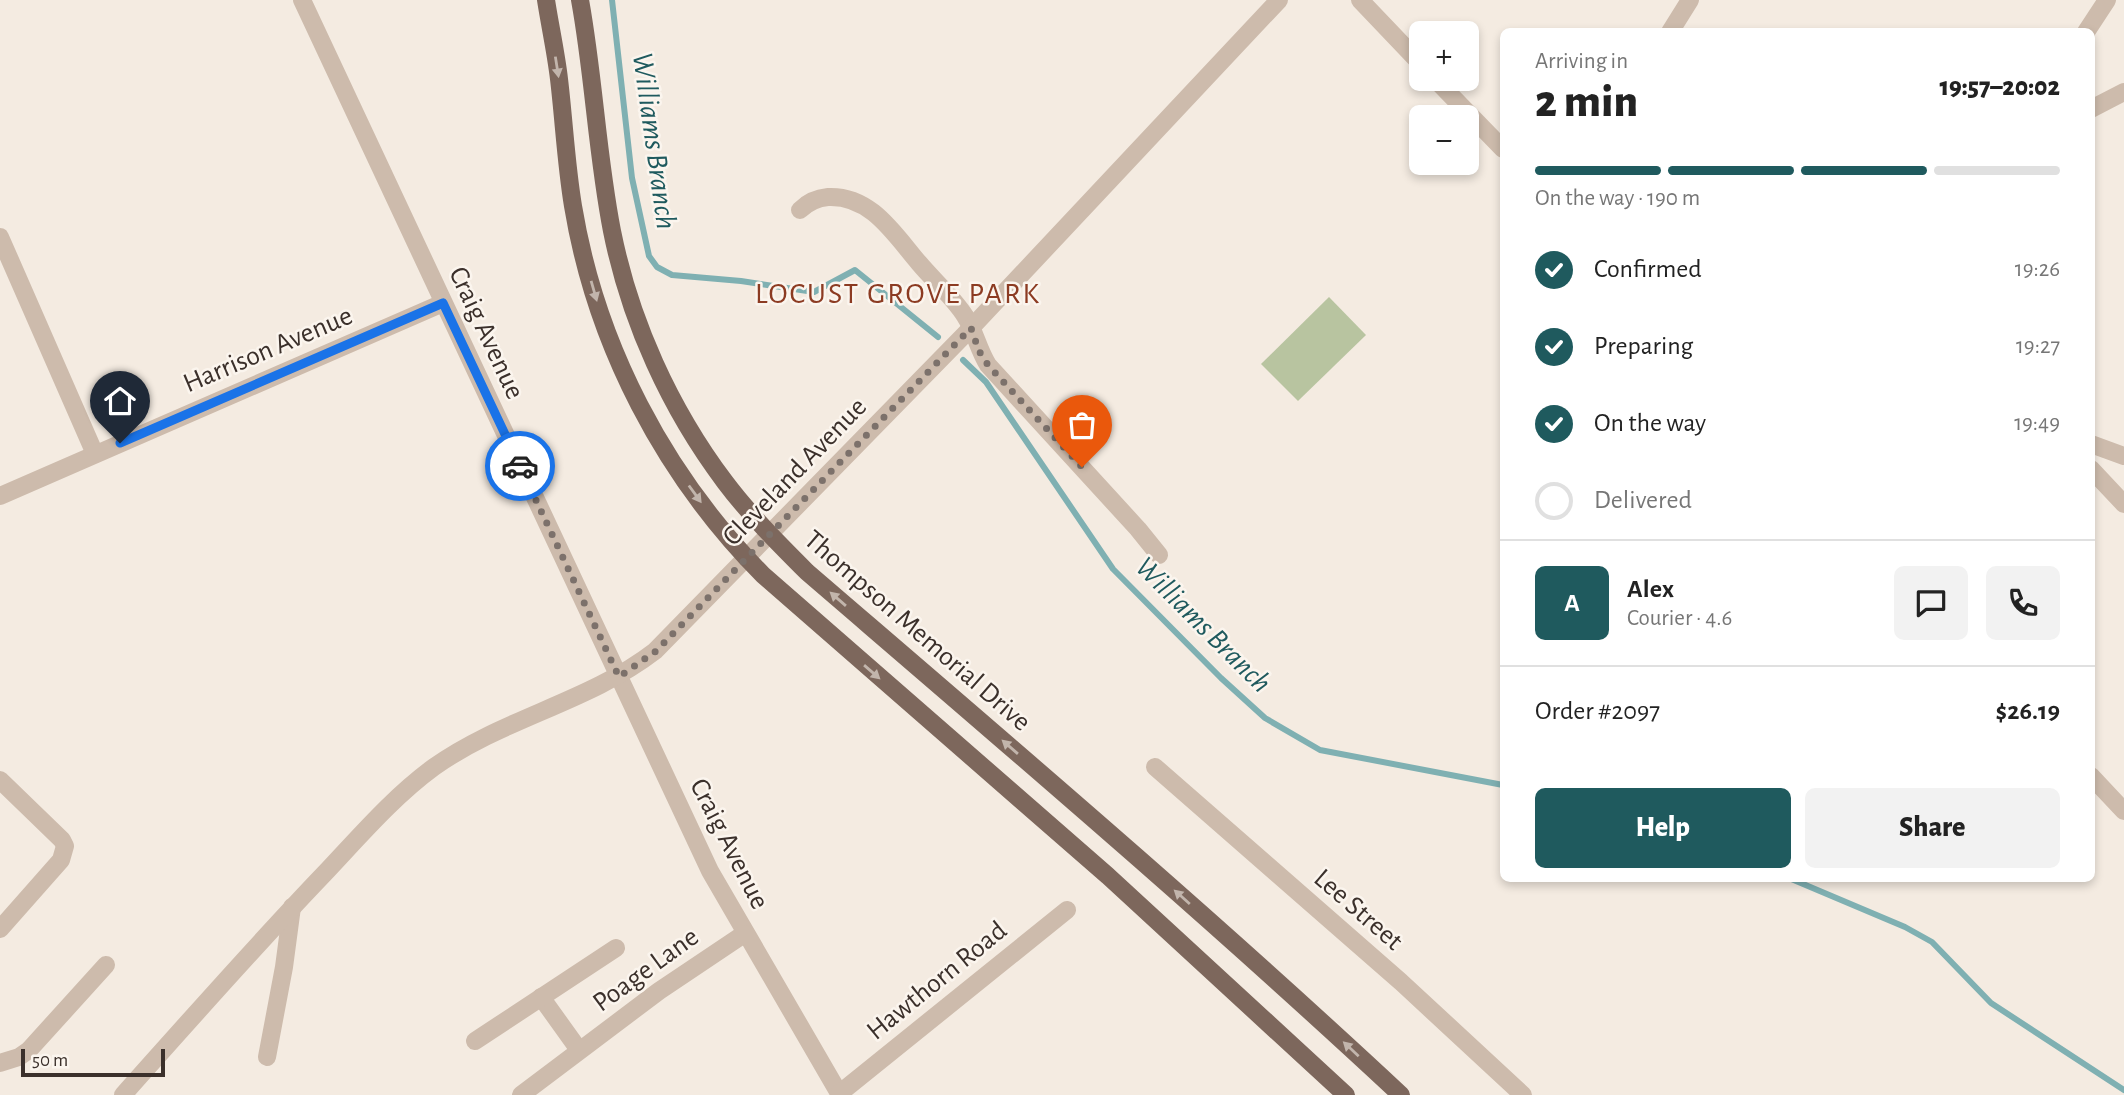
<!DOCTYPE html>
<meta charset="utf-8">
<style>
body{margin:0;font-family:"Alegreya Sans",sans-serif;background:#f2f2f2;color:#222;height:100vh;display:flex;flex-direction:column;font-size:26px;white-space:nowrap}
*{box-sizing:border-box;margin:0}
p{font-size:23px;color:#767676}
.icon{flex:none;width:38px;height:38px;fill:none;stroke:currentColor;stroke-width:2;stroke-linecap:round;stroke-linejoin:round}
.map{position:relative;flex:1;overflow:hidden}
.sheet{position:absolute;left:1500px;top:28px;width:595px;height:854px;display:flex;flex-direction:column;background:#fff;border-radius:10px;box-shadow:0 4px 10px #0003}
.sheet>*{flex:none}
.controls{position:absolute;left:1409px;top:21px;display:grid;gap:14px}
.controls a{display:grid;place-items:center;width:70px;height:70px;border-radius:10px;background:#fff;box-shadow:0 4px 10px #0003;font-size:35px}
.scale{position:absolute;left:21px;bottom:18px;width:144px;box-sizing:border-box;padding-left:7px;border:4px solid #3b302b;border-top:0;font-size:19px;line-height:24px;white-space:nowrap;color:#3b302b;-webkit-text-stroke:5px #fbf5ee;paint-order:stroke}
.pin{position:absolute;display:grid;place-items:center;width:60px;height:60px;color:#fff;margin:-72px -30px;border-radius:50% 50% 50% 0;rotate:-45deg;box-shadow:0 0 7px #0007}
.pin .icon{rotate:45deg}
.courier{position:absolute;display:grid;place-items:center;width:70px;height:70px;margin:-35px;border:5px solid #1a73e8;border-radius:50%;background:#fff;color:#222;box-shadow:0 2px 9px #0007}
.summary em{font-style:normal;font-weight:800}
.summary div{display:flex;flex-direction:column-reverse}
.summary{display:flex;align-items:center;justify-content:space-between;height:119px;padding:0 35px}
h1{font-size:46px;font-weight:800;line-height:52px}
.bar{display:grid;grid-template-columns:repeat(4,1fr);gap:10px 7px;align-content:center;height:84px;padding:0 35px}
.bar i{height:9px;border-radius:5px;background:#e0e0e0}
.bar .active{background:#1f5a5e}
.bar p{grid-column:span 4}
.line{display:flex;align-items:center;gap:18px;padding:0 35px;border-top:2px solid #e0e0e0}
.line div{flex:1}
.round{display:grid;place-items:center;flex:none;width:74px;height:74px;border-radius:10px;background:#f2f2f2}
ol{padding:0 35px;list-style:none}
li{display:flex;align-items:center;gap:21px;height:77px}
li p{margin-inline-start:auto}
li .icon{padding:7px;border-radius:50%;background:#1f5a5e;color:#fff;stroke-width:4}
li:last-child{color:#767676}
li i{width:38px;height:38px;border:4px solid #e0e0e0;border-radius:50%}
.primary-button{display:flex;gap:14px;margin-top:auto;padding:14px 35px}
.primary-button a{flex:1;height:80px;border-radius:10px;background:#1f5a5e;color:#fff;font-size:28px;font-weight:800;line-height:80px;text-align:center}
.primary-button a+a{background:#f2f2f2;color:#222}
.map>svg:first-child{display:block}
.green{fill:#b8c4a0}
.lines{fill:none;stroke-linecap:round;stroke-linejoin:round}
.stream{stroke:#7fb0b2;stroke-width:6}
.minor{stroke:#cdbbac;stroke-width:18}
.major{stroke:#7d675c;stroke-width:18}
.oneway{fill:#c2b5ac}
.done{stroke:#7c716b;stroke-width:7;stroke-dasharray:0 12.6}
.route{stroke:#1a73e8;stroke-width:9}
.labels{text-anchor:middle;dominant-baseline:central;stroke-width:5;stroke-linejoin:round;paint-order:stroke}
.street-label{font-size:28px;fill:#3b302b;stroke:#fbf5ee}
.water-label{font-size:30px;font-style:italic;fill:#1f5a5e;stroke:#fbf5ee}
.neighbourhood-label{font-size:30px;letter-spacing:2px;fill:#8c3b22;stroke:#fbf5ee}
</style>
<div class="map">
<svg width="2124" height="1095" viewBox="0 0 2124 1095">
<rect width="100%" height="100%" fill="#f4ebe1"/>
<path class="green" d="M1329 297 1366 335 1298 401 1261 364Z"/>
<g class="lines">
<g class="stream">
<path d="M612 0 632 178 649 256 657 267 672 275 741 281 814 292 855 270 938 337"/>
<path d="M963 360 986 382 1113 569 1221 678 1265 718 1320 750 1503 785"/>
<path d="M1789 878 1905 927 1932 942 1991 1003 2124 1090"/>
</g>
<g class="minor">
<path d="M302 0 710 871 840 1095"/>
<path d="M1360 0 1421 64"/>
<path d="M1670 32 1690 0"/>
<path d="M2086 32 2107 0"/>
<path d="M1435 79 1503 149"/>
<path d="M2091 109 2124 92"/>
<path d="M800 210C808 202 817 198 828 197 871 195 894 234 919 263 934 281 953 297 965 316 975 331 978 349 988 365L1138 529 1159 555"/>
<path d="M0 237 95 454"/>
<path d="M2091 444 2124 456"/>
<path d="M2091 469 2124 504"/>
<path d="M0 496 443 303"/>
<path d="M1155 767 1401 982 1523 1095"/>
<path d="M2091 776 2124 811"/>
<path d="M0 780 62 840 65 846 61 860 0 929"/>
<path d="M541 997 579 1050"/>
<path d="M475 1041 616 948"/>
<path d="M267 1057 284 967 292 907"/>
<path d="M0 1063 19 1057 29 1050 106 965"/>
<path d="M840 1093 1067 910"/>
<path d="M123 1095C189 1021 255 946 324 874 359 837 393 797 434 767 503 718 589 702 655 651L971 328 1279 0"/>
<path d="M521 1095 659 991 744 934"/>
</g>
<g class="major">
<path d="M546 0C550 26 556 53 559 79 564 121 566 164 573 206 596 345 664 475 763 575L1108 876 1346 1095"/>
<path d="M580 0C594 77 597 155 612 231 630 321 670 409 725 482 749 514 778 543 807 572 1007 744 1208 915 1401 1095"/>
</g>
</g>
<defs><path id="oneway-solid" d="M-6-.8H1V-3.2L6.5 0L1 3.2V.8H-6Z" transform="scale(1.75)"/></defs>
<g class="oneway">
<use href="#oneway-solid" transform="translate(557 67) rotate(81)"/>
<use href="#oneway-solid" transform="translate(594 291) rotate(74)"/>
<use href="#oneway-solid" transform="translate(695 494) rotate(54)"/>
<use href="#oneway-solid" transform="translate(838 599) rotate(-139)"/>
<use href="#oneway-solid" transform="translate(872 672) rotate(41)"/>
<use href="#oneway-solid" transform="translate(1010 747) rotate(-139)"/>
<use href="#oneway-solid" transform="translate(1182 897) rotate(-138)"/>
<use href="#oneway-solid" transform="translate(1351 1049) rotate(-137)"/>
</g>
<g class="lines">
<path class="done" d="M520 466 619 677 656 651 971 328 979 351 988 365 1082 467"/>
<path class="route" d="M120 443 443 303 520 466"/>
</g>
<g class="labels">
<g class="street-label">
<text transform="translate(486 333) rotate(65)">Craig Avenue</text>
<text transform="translate(268 350) rotate(-23)">Harrison Avenue</text>
<text transform="translate(795 472) rotate(-46)">Cleveland Avenue</text>
<text transform="translate(917 631) rotate(41)">Thompson Memorial Drive</text>
<text transform="translate(729 844) rotate(63)">Craig Avenue</text>
<text transform="translate(1358 910) rotate(41)">Lee Street</text>
<text transform="translate(646 970) rotate(-36)">Poage Lane</text>
<text transform="translate(937 981) rotate(-39)">Hawthorn Road</text>
</g>
<g class="water-label">
<text transform="translate(654 141) rotate(82)">Williams Branch</text>
<text transform="translate(1203 625) rotate(45)">Williams Branch</text>
</g>
<g class="neighbourhood-label">
<text x="898" y="294">LOCUST GROVE PARK</text>
</g>
</g>
</svg>
<div class="controls">
<a>+</a>
<a>−</a>
</div>
<div class="scale">50 m</div>
<div class="pin" style="left:1082px;top:467px;background:#ea580c"><svg class="icon" aria-label="bag" viewBox="0 0 24 24"><path d="M5 8h14l-1 12H6zM9 8a3 3 0 0 1 6 0"/></svg></div>
<div class="pin" style="left:120px;top:443px;background:#1f2937"><svg class="icon" aria-label="home" viewBox="0 0 24 24"><path d="M3 11l9-7 9 7M6 9v11h12V9"/></svg></div>
<div class="courier" style="left:520px;top:466px"><svg class="icon" aria-label="car" viewBox="0 0 24 24"><path d="M5 17H2v-5l4-1 3-4h7l3 4 3 1v5h-3M9 17h6M6 11h13"/><circle cx="7" cy="17" r="2"/><circle cx="17" cy="17" r="2"/></svg></div>
<section class="sheet">
<div class="summary"><div><h1>2 min</h1><p>Arriving in</p></div><em>19:57–20:02</em></div>
<div class="bar"><i class="active"></i><i class="active"></i><i class="active"></i><i></i><p>On the way · 190 m</p></div>
<ol>
<li><svg class="icon" aria-label="check" viewBox="0 0 24 24"><path d="M5 12l5 5 9-10"/></svg>Confirmed<p>19:26</p></li>
<li><svg class="icon" aria-label="check" viewBox="0 0 24 24"><path d="M5 12l5 5 9-10"/></svg>Preparing<p>19:27</p></li>
<li><svg class="icon" aria-label="check" viewBox="0 0 24 24"><path d="M5 12l5 5 9-10"/></svg>On the way<p>19:49</p></li>
<li><i></i>Delivered</li>
</ol>
<div class="line" style="height:126px"><b class="round" style="background:#1f5a5e;color:#fff">A</b><div><b>Alex</b><p>Courier · 4.6</p></div><a class="round"><svg class="icon" aria-label="chat" viewBox="0 0 24 24"><path d="M4 5h16v11H9l-5 4z"/></svg></a><a class="round"><svg class="icon" aria-label="phone" viewBox="0 0 24 24"><path d="M5 4h4l2 5-3 2q2 4 5 5l2-3 5 2v4C11 20 4 13 5 4z"/></svg></a></div>
<div class="line" style="height:91px"><div>Order #2097</div><b>$26.19</b></div>
<div class="primary-button"><a>Help</a><a>Share</a></div>
</section>
</div>
